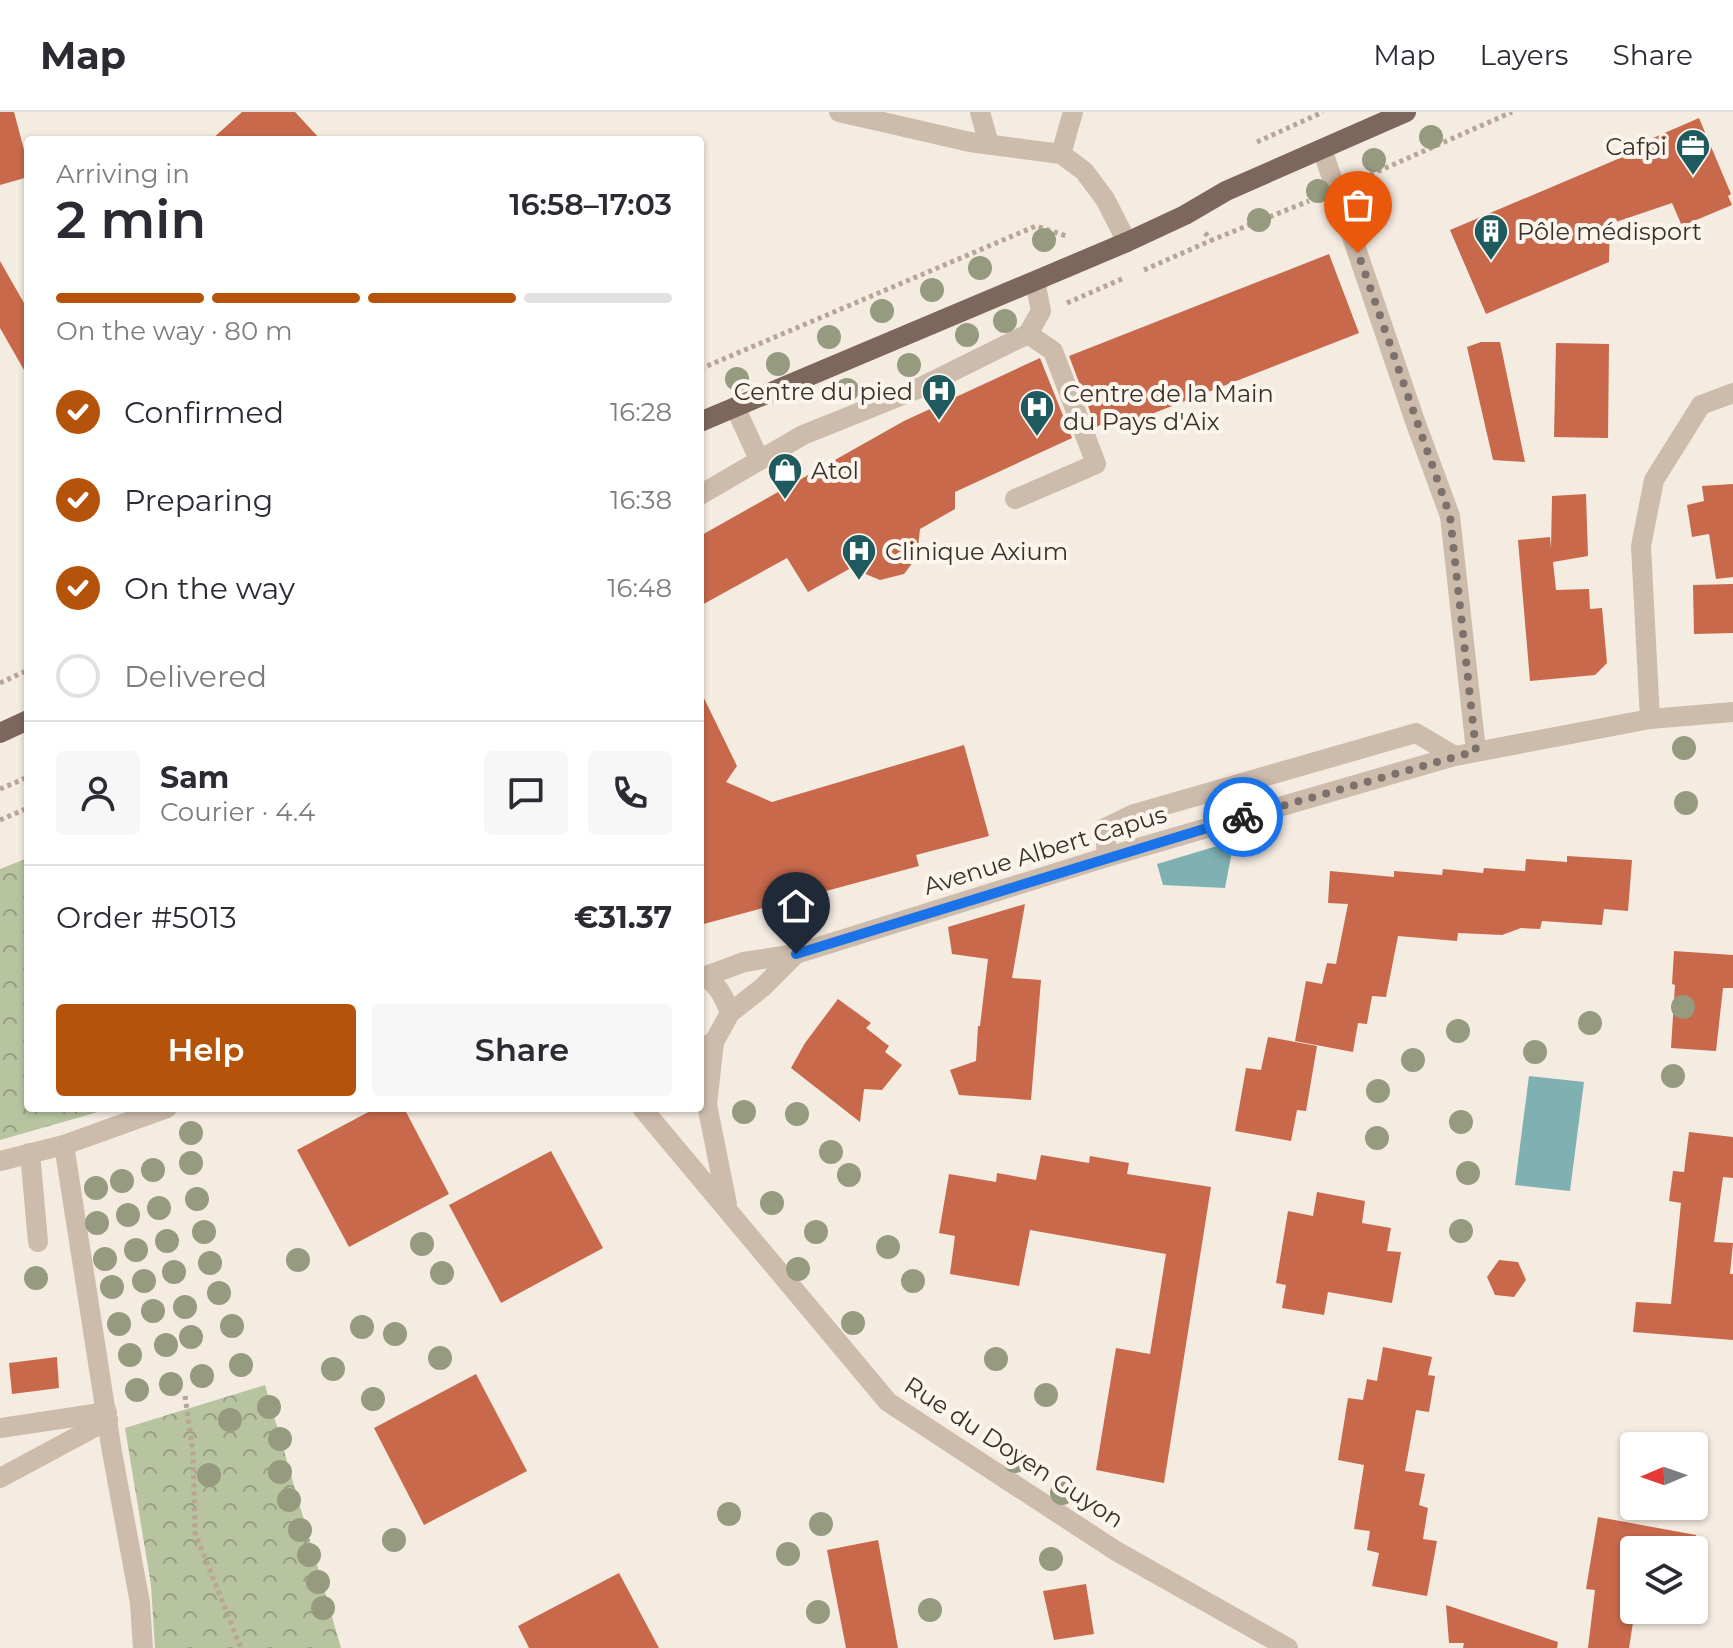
<!DOCTYPE html>
<meta charset="utf-8">
<style>
body{margin:0;font-family:Montserrat,sans-serif;background:#f7f7f7;color:#2b2b33;height:100vh;display:flex;flex-direction:column;font-size:30px;white-space:nowrap}
*{box-sizing:border-box;margin:0}
p{font-size:26px;color:#7c7c81}
.icon{flex:none;width:44px;height:44px;fill:none;stroke:currentColor;stroke-width:2;stroke-linecap:round;stroke-linejoin:round}
.map{position:relative;flex:1;overflow:hidden}
.panel{position:absolute;left:24px;top:24px;width:680px;height:976px;display:flex;flex-direction:column;background:#fff;border-radius:8px;box-shadow:0 2px 6px #0004}
.panel>*{flex:none}
.needle{width:52px;rotate:268deg}
.tools{position:absolute;left:1620px;top:1320px;display:grid;gap:16px}
.tools a{display:grid;place-items:center;width:88px;height:88px;border-radius:8px;background:#fff;box-shadow:0 2px 6px #0004;font-size:40px}
.pin{position:absolute;display:grid;place-items:center;width:68px;height:68px;color:#fff;margin:-82px -34px;border-radius:50% 50% 50% 0;rotate:-45deg;box-shadow:0 0 8px #0007}
.pin .icon{rotate:45deg}
.courier{position:absolute;display:grid;place-items:center;width:80px;height:80px;margin:-40px;border:6px solid #1a73e8;border-radius:50%;background:#fff;color:#222;box-shadow:0 2px 10px #0007}
.overview em{font-style:normal;font-weight:600}
.overview div{display:flex;flex-direction:column-reverse}
.overview{display:flex;align-items:center;justify-content:space-between;height:136px;padding:0 32px}
h1{font-size:52px;font-weight:600;line-height:60px}
.bar{display:grid;grid-template-columns:repeat(4,1fr);gap:12px 8px;align-content:center;height:96px;padding:0 32px}
.bar i{height:10px;border-radius:6px;background:#e1e1e2}
.bar .current{background:#b45309}
.bar p{grid-column:span 4}
.line{display:flex;align-items:center;gap:20px;padding:0 32px;border-top:2px solid #e1e1e2}
.line div{flex:1}
.round{display:grid;place-items:center;flex:none;width:84px;height:84px;border-radius:8px;background:#f7f7f7}
ol{padding:0 32px;list-style:none}
li{display:flex;align-items:center;gap:24px;height:88px}
li p{margin-inline-start:auto}
li .icon{padding:8px;border-radius:50%;background:#b45309;color:#fff;stroke-width:4}
li:last-child{color:#7c7c81}
li i{width:44px;height:44px;border:4px solid #e1e1e2;border-radius:50%}
.cta{display:flex;gap:16px;margin-top:auto;padding:16px 32px}
.cta a{flex:1;height:92px;border-radius:8px;background:#b45309;color:#fff;font-size:32px;font-weight:600;line-height:92px;text-align:center}
.cta a+a{background:#f7f7f7;color:#2b2b33}
header{display:flex;align-items:center;gap:48px;box-sizing:border-box;height:112px;padding:0 40px;background:#fff;border-bottom:2px solid #e1e1e2}
header strong{font-size:38px}
nav{display:flex;gap:44px;margin-inline-start:auto;font-size:28px}
.map>svg:first-child{display:block}
.forest{fill:url(#forest-crowns)}
.water{fill:#7fb0b2}
.building{fill:#c8694b}
.lines{fill:none;stroke-linecap:round;stroke-linejoin:round}
.path{stroke:#b9a596;stroke-width:5;stroke-dasharray:4 4;stroke-linecap:butt}
.minor{stroke:#cdbbac;stroke-width:20}
.major{stroke:#7d675c;stroke-width:20}
.tree{fill:#969b7f}
.done{stroke:#7c716b;stroke-width:8;stroke-dasharray:0 14.4}
.route{stroke:#1a73e8;stroke-width:10}
.labels{text-anchor:middle;dominant-baseline:central;stroke-width:8;stroke-linejoin:round;paint-order:stroke}
.poi-label{font-size:24px;fill:#3b302b;stroke:#fbf5ee;text-anchor:start}
.street-label{font-size:24px;fill:#3b302b;stroke:#fbf5ee}
</style>
<header>
<strong>Map</strong>
<nav><a>Map</a><a>Layers</a><a>Share</a></nav>
</header>
<div class="map">
<svg width="1733" height="1536" viewBox="0 0 1733 1536">
<defs>
<pattern id="forest-crowns" width="20" height="18" patternUnits="userSpaceOnUse" patternTransform="scale(2)"><rect width="20" height="18" fill="#b8c4a0"/><path d="M2 6a3 3 0 1 1 6 0M12 15a3 3 0 1 1 6 0" fill="none" stroke="#97a083"/></pattern>
</defs>
<rect width="100%" height="100%" fill="#f4ebe1"/>
<g class="forest">
<path d="M28 746V996H112L0 1028V757Z"/>
<path d="M265 1273 341 1536H155L151 1473 125 1316Z"/>
</g>
<g class="water">
<path d="M1234 729 1225 776 1163 773 1157 752Z"/>
<path d="M1529 964 1584 970 1570 1079 1515 1073Z"/>
</g>
<g class="building">
<path d="M0 0H14L28 53V65L0 73Z"/>
<path d="M242 0H295L321 28H211Z"/>
<path d="M1699 6 1731 82 1728 84 1732 93 1682 114 1672 91 1613 111 1610 105 1609 150 1486 202 1450 118 1639 38 1637 33Z"/>
<path d="M1329 142 1359 221 1126 312 1122 303 1096 315 1069 244Z"/>
<path d="M0 149 28 198V265L0 216Z"/>
<path d="M1481 230H1500L1525 350 1493 348 1467 235Z"/>
<path d="M1556 231 1609 232 1608 326 1554 325Z"/>
<path d="M1040 246 1072 326 955 380V397L920 417 917 445 904 462 880 468 851 456 808 480 787 446 700 494V424L904 309Z"/>
<path d="M1733 372V465L1716 467 1709 422 1692 425 1687 393 1704 389 1702 374Z"/>
<path d="M1586 382 1588 444 1553 450 1556 478 1589 477 1590 497 1602 496 1607 551 1595 563 1530 569 1518 428 1550 425 1551 437 1552 384Z"/>
<path d="M1733 472V521L1694 522 1693 473Z"/>
<path d="M700 578 737 654 726 670 772 690 964 633 989 724 916 743 919 754 700 813Z"/>
<path d="M1567 744 1632 748 1628 799 1604 797 1602 813 1542 809 1540 817 1521 816 1502 823 1458 821 1457 829 1398 824 1386 885 1372 884 1367 912 1358 911 1353 940 1295 929 1306 869 1322 872 1327 851 1336 852 1348 792 1328 791 1330 759 1394 765V759L1442 763 1443 757 1483 761 1484 756 1525 759 1526 747 1567 750Z"/>
<path d="M1025 792 1012 866 1041 868 1031 988 959 983 950 958 976 949 978 914H980L988 847 952 842 948 815Z"/>
<path d="M1674 839 1733 843V876H1723L1716 939 1671 936 1675 873 1672 872Z"/>
<path d="M838 887 871 911 866 916 889 934 885 940 902 953 882 978 864 977 860 1010 791 956 805 931Z"/>
<path d="M1268 925 1317 934 1306 999 1297 998 1291 1029 1235 1019 1246 956 1261 958Z"/>
<path d="M376 996H404L449 1082 349 1135 297 1038Z"/>
<path d="M1689 1020 1733 1025V1066L1723 1065 1714 1130 1733 1131 1730 1162H1733V1228L1633 1220 1636 1190 1671 1192 1681 1091 1669 1089 1673 1059 1684 1060Z"/>
<path d="M551 1039 603 1136 501 1191 449 1093Z"/>
<path d="M1041 1043 1089 1051 1090 1044 1129 1051 1127 1062 1211 1075 1164 1371 1096 1358 1116 1236 1150 1242 1166 1142 1030 1118 1019 1174 950 1162 955 1124 939 1121 949 1062 996 1070 997 1061 1036 1068Z"/>
<path d="M1317 1080 1365 1089 1362 1111 1391 1116 1387 1139 1401 1140 1392 1191 1328 1180 1324 1203 1282 1196 1286 1173 1276 1171 1288 1099 1313 1104Z"/>
<path d="M1499 1148 1518 1150 1526 1168 1514 1185 1495 1183 1487 1165Z"/>
<path d="M1383 1235 1432 1245 1428 1263 1435 1264 1429 1300 1416 1298 1405 1359 1425 1362 1419 1393 1428 1396 1423 1427 1437 1429 1427 1484 1372 1474 1379 1441 1367 1438 1370 1419 1354 1417 1364 1353 1338 1348 1348 1286 1363 1288 1367 1267 1377 1269Z"/>
<path d="M57 1245 59 1276 12 1282 9 1251Z"/>
<path d="M476 1262 527 1359 424 1413 374 1316Z"/>
<path d="M1598 1405 1696 1423 1695 1438H1634V1504L1629 1536H1588L1595 1478 1586 1477Z"/>
<path d="M878 1428 898 1536H846L827 1438Z"/>
<path d="M619 1461 659 1536H529L518 1514Z"/>
<path d="M1086 1472 1094 1522 1054 1528 1043 1479Z"/>
<path d="M1446 1493 1558 1530 1557 1536H1463L1464 1531H1449Z"/>
</g>
<g class="lines">
<g class="path">
<path d="M1257 30 1323 0"/>
<path d="M1363 66 1512 0"/>
<path d="M1205 121 1212 128 1309 89"/>
<path d="M1144 158 1212 128"/>
<path d="M1067 191 1124 166"/>
<path d="M700 257 1036 114 1066 124"/>
<path d="M0 571 28 558"/>
<path d="M0 677 28 665"/>
<path d="M0 708 28 696"/>
<path d="M185 1284 193 1340 195 1421 241 1536"/>
</g>
<g class="minor">
<path d="M839 0 970 30 1061 42 1084 59 1105 87 1127 130"/>
<path d="M980 0 989 32"/>
<path d="M1322 37 1415 309 1450 404 1476 639"/>
<path d="M1061 42 1073 0"/>
<path d="M735 295 759 347"/>
<path d="M700 383 803 323 915 278 1028 222 1041 199 1035 169"/>
<path d="M1015 387 1096 352 1053 239 1028 222"/>
<path d="M1650 607 1641 434 1654 368 1701 293 1733 281"/>
<path d="M1107 745 1105 716 1134 702 1416 621 1455 644"/>
<path d="M700 863C717 869 724 885 730 901L714 930 704 934"/>
<path d="M706 864 744 850 796 842 1107 745 1455 644 1650 607 1733 600"/>
<path d="M730 901 763 875 796 842"/>
<path d="M714 930 707 993 727 1092"/>
<path d="M642 996 888 1290 1116 1439 1288 1536"/>
<path d="M64 1033 112 1340 140 1491 143 1536"/>
<path d="M30 1041 38 1130"/>
<path d="M0 1049 64 1033 167 996"/>
<path d="M0 1316 107 1300"/>
<path d="M0 1366 108 1308"/>
</g>
<g class="major">
<path d="M700 310 1127 130 1185 103 1226 79 1406 0"/>
<path d="M0 621 28 608"/>
</g>
</g>
<g class="tree">
<circle cx="1431" cy="25" r="12"/>
<circle cx="1374" cy="48" r="12"/>
<circle cx="1318" cy="79" r="12"/>
<circle cx="1259" cy="108" r="12"/>
<circle cx="1044" cy="128" r="12"/>
<circle cx="980" cy="156" r="12"/>
<circle cx="932" cy="178" r="12"/>
<circle cx="882" cy="199" r="12"/>
<circle cx="1005" cy="209" r="12"/>
<circle cx="967" cy="223" r="12"/>
<circle cx="829" cy="225" r="12"/>
<circle cx="778" cy="252" r="12"/>
<circle cx="909" cy="253" r="12"/>
<circle cx="737" cy="267" r="12"/>
<circle cx="847" cy="278" r="12"/>
<circle cx="1684" cy="636" r="12"/>
<circle cx="1686" cy="691" r="12"/>
<circle cx="1683" cy="895" r="12"/>
<circle cx="1590" cy="911" r="12"/>
<circle cx="1458" cy="919" r="12"/>
<circle cx="1535" cy="940" r="12"/>
<circle cx="1413" cy="948" r="12"/>
<circle cx="1673" cy="964" r="12"/>
<circle cx="1378" cy="979" r="12"/>
<circle cx="744" cy="1000" r="12"/>
<circle cx="797" cy="1002" r="12"/>
<circle cx="1461" cy="1010" r="12"/>
<circle cx="191" cy="1021" r="12"/>
<circle cx="1377" cy="1026" r="12"/>
<circle cx="831" cy="1040" r="12"/>
<circle cx="191" cy="1051" r="12"/>
<circle cx="153" cy="1058" r="12"/>
<circle cx="1468" cy="1061" r="12"/>
<circle cx="849" cy="1063" r="12"/>
<circle cx="122" cy="1069" r="12"/>
<circle cx="96" cy="1076" r="12"/>
<circle cx="197" cy="1087" r="12"/>
<circle cx="772" cy="1091" r="12"/>
<circle cx="159" cy="1096" r="12"/>
<circle cx="128" cy="1103" r="12"/>
<circle cx="97" cy="1111" r="12"/>
<circle cx="1461" cy="1119" r="12"/>
<circle cx="204" cy="1120" r="12"/>
<circle cx="816" cy="1120" r="12"/>
<circle cx="167" cy="1129" r="12"/>
<circle cx="422" cy="1132" r="12"/>
<circle cx="888" cy="1135" r="12"/>
<circle cx="136" cy="1138" r="12"/>
<circle cx="105" cy="1147" r="12"/>
<circle cx="298" cy="1148" r="12"/>
<circle cx="210" cy="1151" r="12"/>
<circle cx="798" cy="1157" r="12"/>
<circle cx="174" cy="1160" r="12"/>
<circle cx="442" cy="1161" r="12"/>
<circle cx="36" cy="1166" r="12"/>
<circle cx="144" cy="1169" r="12"/>
<circle cx="913" cy="1169" r="12"/>
<circle cx="112" cy="1175" r="12"/>
<circle cx="219" cy="1181" r="12"/>
<circle cx="185" cy="1195" r="12"/>
<circle cx="153" cy="1199" r="12"/>
<circle cx="853" cy="1211" r="12"/>
<circle cx="119" cy="1212" r="12"/>
<circle cx="232" cy="1214" r="12"/>
<circle cx="362" cy="1215" r="12"/>
<circle cx="395" cy="1222" r="12"/>
<circle cx="191" cy="1225" r="12"/>
<circle cx="166" cy="1233" r="12"/>
<circle cx="130" cy="1243" r="12"/>
<circle cx="440" cy="1246" r="12"/>
<circle cx="996" cy="1247" r="12"/>
<circle cx="241" cy="1253" r="12"/>
<circle cx="333" cy="1257" r="12"/>
<circle cx="202" cy="1264" r="12"/>
<circle cx="171" cy="1272" r="12"/>
<circle cx="137" cy="1278" r="12"/>
<circle cx="1046" cy="1283" r="12"/>
<circle cx="373" cy="1287" r="12"/>
<circle cx="269" cy="1295" r="12"/>
<circle cx="230" cy="1308" r="12"/>
<circle cx="280" cy="1327" r="12"/>
<circle cx="1015" cy="1349" r="12"/>
<circle cx="280" cy="1360" r="12"/>
<circle cx="209" cy="1363" r="12"/>
<circle cx="1062" cy="1381" r="12"/>
<circle cx="289" cy="1388" r="12"/>
<circle cx="729" cy="1402" r="12"/>
<circle cx="821" cy="1412" r="12"/>
<circle cx="300" cy="1418" r="12"/>
<circle cx="394" cy="1428" r="12"/>
<circle cx="788" cy="1442" r="12"/>
<circle cx="309" cy="1443" r="12"/>
<circle cx="1051" cy="1447" r="12"/>
<circle cx="318" cy="1470" r="12"/>
<circle cx="323" cy="1496" r="12"/>
<circle cx="930" cy="1498" r="12"/>
<circle cx="818" cy="1500" r="12"/>
</g>
<g class="lines">
<path class="done" d="M1243 705 1476 639 1450 404 1358 141"/>
<path class="route" d="M796 842 1243 705"/>
</g>
<defs>
<g id="office-pin" transform="scale(1.8)"><path d="M0 17L-7.5 6A9.5 9.5 0 1 1 7.5 6Z" fill="#1f5a5e" stroke="#fbf5ee"/><path d="M-6-3h4V-5.5h4V-3h4V5H-6ZM-1-4.5V-3h2v-1.5ZM-6 0V1H6V0Z" fill="#fff"/></g>
<g id="building-pin" transform="scale(1.8)"><path d="M0 17L-7.5 6A9.5 9.5 0 1 1 7.5 6Z" fill="#1f5a5e" stroke="#fbf5ee"/><path d="M-4-6H4V6H1V3H-1V6H-4ZM-2.5-4.3h1.7v1.8h-1.7ZM.8-4.3h1.7v1.8H.8ZM-2.5-1h1.7V.8h-1.7ZM.8-1h1.7V.8H.8Z" fill="#fff"/></g>
<g id="hospital-pin" transform="scale(1.8)"><path d="M0 17L-7.5 6A9.5 9.5 0 1 1 7.5 6Z" fill="#1f5a5e" stroke="#fbf5ee"/><path d="M-5-5h3v3.5h4V-5h3V5h-3V1.5h-4V5h-3Z" fill="#fff"/></g>
<g id="shop-pin" transform="scale(1.8)"><path d="M0 17L-7.5 6A9.5 9.5 0 1 1 7.5 6Z" fill="#1f5a5e" stroke="#fbf5ee"/><path d="M-5-2.5h2.3a2.7 3.5 0 0 1 5.4 0H5L5.5 6h-11ZM-1.5-2.5h3a1.5 2.3 0 0 0-3 0Z" fill="#fff"/></g>
</defs>
<g fill-rule="evenodd">
<use href="#office-pin" x="1693" y="34"/>
<use href="#building-pin" x="1491" y="119"/>
<use href="#hospital-pin" x="939" y="279"/>
<use href="#hospital-pin" x="1037" y="295"/>
<use href="#shop-pin" x="785" y="358"/>
<use href="#hospital-pin" x="859" y="439"/>
</g>
<g class="labels">
<g class="poi-label">
<text x="1667" y="34" text-anchor="end">Cafpi</text>
<text x="1517" y="119">Pôle médisport</text>
<text x="913" y="279" text-anchor="end">Centre du pied</text>
<text x="1063" y="281">Centre de la Main<tspan x="1063" dy="28">du Pays d'Aix</tspan></text>
<text x="811" y="358">Atol</text>
<text x="885" y="439">Clinique Axium</text>
</g>
<g class="street-label">
<text transform="translate(1045 738) rotate(-17)">Avenue Albert Capus</text>
<text transform="translate(1014 1340) rotate(33)">Rue du Doyen Guyon</text>
</g>
</g>
</svg>
<div class="tools">
<a><svg class="needle" viewBox="-14 -14 28 28"><path d="M0-13l5 13h-10z" fill="#e53935"/><path d="M0 13l5-13h-10z" fill="#7c7c81"/></svg></a>
<a><svg class="icon" aria-label="layers" viewBox="0 0 24 24"><path d="M12 4l9 5-9 5-9-5zM3 14l9 5 9-5"/></svg></a>
</div>
<div class="pin" style="left:1358px;top:141px;background:#ea580c"><svg class="icon" aria-label="bag" viewBox="0 0 24 24"><path d="M5 8h14l-1 12H6zM9 8a3 3 0 0 1 6 0"/></svg></div>
<div class="pin" style="left:796px;top:842px;background:#1f2937"><svg class="icon" aria-label="home" viewBox="0 0 24 24"><path d="M3 11l9-7 9 7M6 9v11h12V9"/></svg></div>
<div class="courier" style="left:1243px;top:705px"><svg class="icon" aria-label="bike" viewBox="0 0 24 24"><circle cx="6" cy="16" r="4"/><circle cx="18" cy="16" r="4"/><path d="M6 16l4-8h5l3 8M10 8l3 8H6M13 5h3"/></svg></div>
<section class="panel">
<div class="overview"><div><h1>2 min</h1><p>Arriving in</p></div><em>16:58–17:03</em></div>
<div class="bar"><i class="current"></i><i class="current"></i><i class="current"></i><i></i><p>On the way · 80 m</p></div>
<ol>
<li><svg class="icon" aria-label="check" viewBox="0 0 24 24"><path d="M5 12l5 5 9-10"/></svg>Confirmed<p>16:28</p></li>
<li><svg class="icon" aria-label="check" viewBox="0 0 24 24"><path d="M5 12l5 5 9-10"/></svg>Preparing<p>16:38</p></li>
<li><svg class="icon" aria-label="check" viewBox="0 0 24 24"><path d="M5 12l5 5 9-10"/></svg>On the way<p>16:48</p></li>
<li><i></i>Delivered</li>
</ol>
<div class="line" style="height:144px"><a class="round"><svg class="icon" aria-label="person" viewBox="0 0 24 24"><circle cx="12" cy="8" r="4"/><path d="M4 21q1-7 8-7t8 7"/></svg></a><div><b>Sam</b><p>Courier · 4.4</p></div><a class="round"><svg class="icon" aria-label="chat" viewBox="0 0 24 24"><path d="M4 5h16v11H9l-5 4z"/></svg></a><a class="round"><svg class="icon" aria-label="phone" viewBox="0 0 24 24"><path d="M5 4h4l2 5-3 2q2 4 5 5l2-3 5 2v4C11 20 4 13 5 4z"/></svg></a></div>
<div class="line" style="height:104px"><div>Order #5013</div><b>€31.37</b></div>
<div class="cta"><a>Help</a><a>Share</a></div>
</section>
</div>
